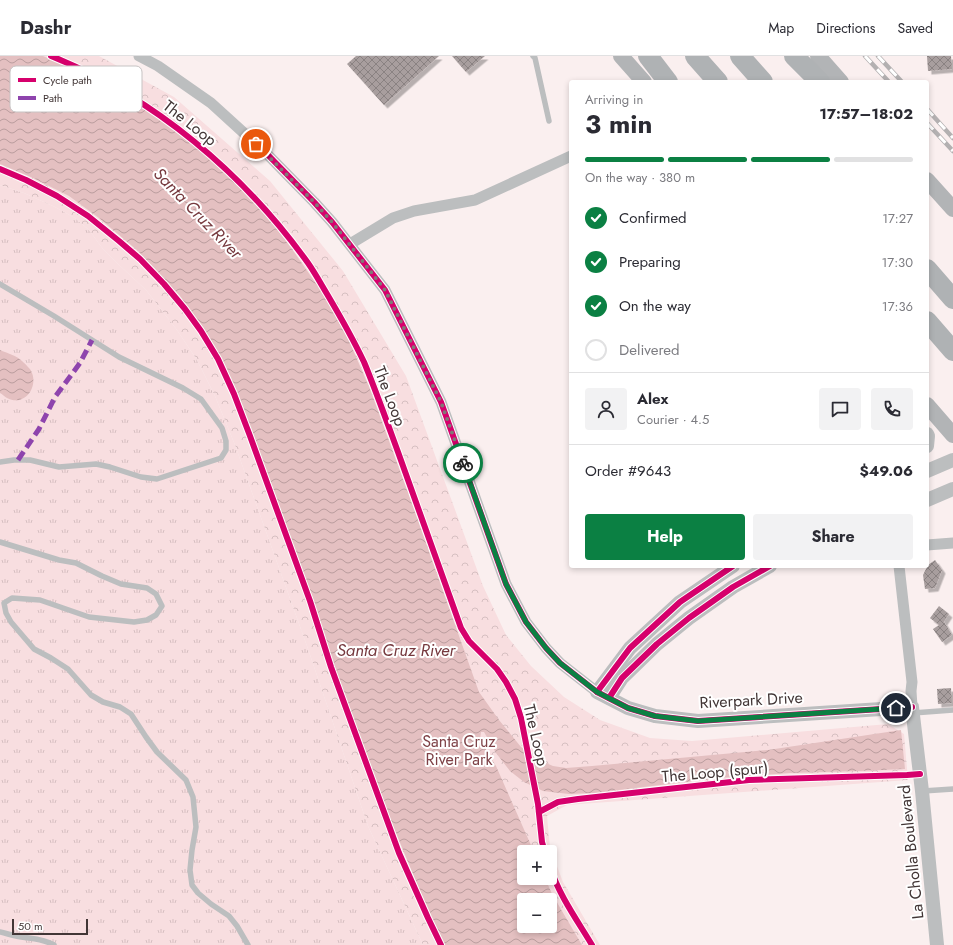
<!DOCTYPE html>
<meta charset="utf-8">
<style>
body{margin:0;font-family:Jost,sans-serif;background:#f2f2f3;color:#2b2b33;height:100vh;display:flex;flex-direction:column;font-size:15px;white-space:nowrap}
*{box-sizing:border-box;margin:0}
p{font-size:13px;color:#7c7c81}
.icon{flex:none;width:22px;height:22px;fill:none;stroke:currentColor;stroke-width:2;stroke-linecap:round;stroke-linejoin:round}
.map{position:relative;flex:1;overflow:hidden}
.side{position:absolute;left:569px;top:24px;width:360px;height:488px;display:flex;flex-direction:column;background:#fff;border-radius:4px;box-shadow:0 2px 6px #0003}
.side>*{flex:none}
.controls{position:absolute;left:517px;top:789px;display:grid;gap:8px}
.controls a{display:grid;place-items:center;width:40px;height:40px;border-radius:4px;background:#fff;box-shadow:0 2px 6px #0003;font-size:20px}
.scale{position:absolute;left:12px;bottom:10px;width:76px;box-sizing:border-box;padding-left:4px;border:2px solid #423636;border-top:0;font-size:11px;line-height:14px;white-space:nowrap;color:#423636;-webkit-text-stroke:3px #fff;paint-order:stroke}
.pin{position:absolute;display:grid;place-items:center;width:34px;height:34px;color:#fff;margin:-17px;border:2px solid #fff;border-radius:50%;box-shadow:0 1px 4px #0007}
.courier{position:absolute;display:grid;place-items:center;width:40px;height:40px;margin:-20px;border:3px solid #0b8043;border-radius:50%;background:#fff;color:#222;box-shadow:0 1px 5px #0007}
.overview em{font-style:normal;font-weight:700}
.overview div{display:flex;flex-direction:column-reverse}
.overview{display:flex;align-items:center;justify-content:space-between;height:68px;padding:0 16px}
h1{font-size:26px;font-weight:700;line-height:30px}
.bar{display:grid;grid-template-columns:repeat(4,1fr);gap:6px 4px;align-content:center;height:48px;padding:0 16px}
.bar i{height:5px;border-radius:3px;background:#e1e1e2}
.bar .current{background:#0b8043}
.bar p{grid-column:span 4}
.line{display:flex;align-items:center;gap:10px;padding:0 16px;border-top:1px solid #e1e1e2}
.line div{flex:1}
.round{display:grid;place-items:center;flex:none;width:42px;height:42px;border-radius:4px;background:#f2f2f3}
ol{padding:0 16px;list-style:none}
li{display:flex;align-items:center;gap:12px;height:44px}
li p{margin-inline-start:auto}
li .icon{padding:4px;border-radius:50%;background:#0b8043;color:#fff;stroke-width:4}
li:last-child{color:#7c7c81}
li i{width:22px;height:22px;border:2px solid #e1e1e2;border-radius:50%}
.primary-button{display:flex;gap:8px;margin-top:auto;padding:8px 16px}
.primary-button a{flex:1;height:46px;border-radius:4px;background:#0b8043;color:#fff;font-size:16px;font-weight:700;line-height:46px;text-align:center}
.primary-button a+a{background:#f2f2f3;color:#2b2b33}
header{display:flex;align-items:center;gap:24px;box-sizing:border-box;height:56px;padding:0 20px;background:#fff;border-bottom:1px solid #e1e1e2}
header strong{font-size:19px}
nav{display:flex;gap:22px;margin-inline-start:auto;font-size:14px}
.map>svg:first-child{display:block}
.grass{fill:url(#grass-tufts)}
.park{fill:url(#park-crowns);fill-rule:evenodd}
.water{fill:url(#water-waves);fill-rule:evenodd}
.building{fill:url(#building-cross-hatch);filter:url(#shadow)}
.lines{fill:none;stroke-linecap:round;stroke-linejoin:round}
.service{stroke:#bcbebf;stroke-width:5.5}
.minor{stroke:#bcbebf;stroke-width:11}
.tertiary{stroke:#bcbebf;stroke-width:14}
.secondary{stroke:#b2b4b6;stroke-width:16}
.motorway{stroke:#afb2b4;stroke-width:20}
.rail-casing{stroke:#b3b0b1;stroke-width:4.5}
.rail{stroke:#fff;stroke-width:3;stroke-dasharray:9;stroke-linecap:butt}
.quiet{stroke:#8e44ad;stroke-width:5;stroke-dasharray:10 5;stroke-linecap:butt}
.cycleway-casing{stroke:#fff;stroke-width:8}
.cycleway{stroke:#d6006c;stroke-width:6}
.done{stroke:#827777;stroke-width:4;stroke-dasharray:0 7.2}
.route{stroke:#0b8043;stroke-width:5}
.labels{text-anchor:middle;dominant-baseline:central;stroke-width:4;stroke-linejoin:round;paint-order:stroke}
.street-label{font-size:16px;fill:#423636;stroke:#fff}
.park-label{font-size:16px;fill:#7e4146;stroke:#fff}
.water-label{font-size:17px;font-style:italic;fill:#76393e;stroke:#fff}
.key{fill:#fff;stroke:#c6c3c3;stroke-width:1}
.key-label{font-size:11px;fill:#423636}
</style>
<header>
<strong>Dashr</strong>
<nav><a>Map</a><a>Directions</a><a>Saved</a></nav>
</header>
<div class="map">
<svg width="953" height="889" viewBox="0 0 953 889">
<defs>
<pattern id="grass-tufts" width="24" height="20" patternUnits="userSpaceOnUse"><rect width="24" height="20" fill="#f8dee0"/><path d="M3 7l-1-3M5 7V3M7 7l1-3M15 17l-1-3M17 17v-4M19 17l1-3" fill="none" stroke="#d6bfc1"/></pattern>
<pattern id="park-crowns" width="20" height="18" patternUnits="userSpaceOnUse"><rect width="20" height="18" fill="#f8dee0"/><path d="M2 6a3 3 0 1 1 6 0M12 15a3 3 0 1 1 6 0" fill="none" stroke="#d6bfc1"/></pattern>
<pattern id="water-waves" width="16" height="10" patternUnits="userSpaceOnUse"><rect width="16" height="10" fill="#e4c0c1"/><path d="M0 5q4-4 8 0t8 0" fill="none" stroke="#ba9d9e"/></pattern>
<pattern id="building-cross-hatch" width="8" height="8" patternUnits="userSpaceOnUse"><rect width="8" height="8" fill="#a89e9e"/><path d="M0 0l8 8M0 8l8-8" fill="none" stroke="#8a8282"/></pattern>
<filter id="shadow"><feDropShadow dx="3.5" dy="3.5" stdDeviation="0" flood-color="#0004"/></filter>
</defs>
<rect width="100%" height="100%" fill="#faefef"/>
<path class="grass" d="M0 129 24 137 55 151 75 162 89 174 103 193 117 207 146 234 177 274 197 304 215 340 235 389 307 590 368 770 423 889H0Z"/>
<path class="park" d="M0 0H99L174 41 270 125 343 215 406 320 483 530 506 579 531 610 564 641 600 664 650 682 692 685 888 668 904 678 908 724 567 749 547 760 550 792 563 826 600 889H423L368 770 307 590 235 389 215 340 197 304 177 274 146 234 117 207 103 193 89 174 75 162 55 151 24 137 0 129ZM524 796H550V822H524ZM524 844H550V870H524Z"/>
<g class="water">
<path d="M0 0H43L79 16 119 38 155 60 199 93 235 127 267 160 292 193 326 242 350 287 370 333 411 445 479 636 499 664 521 691 539 704 553 710 566 712 592 710 768 694 901 674 905 713 859 715 790 717 719 722 594 737 569 738 543 735 524 726 510 715 496 697 484 676H481L480 684 496 710 534 796H524V822H545L552 838 582 889H444L432 864 384 748 335 616 313 543 240 344 222 304 203 271 180 240 138 195 99 162 69 140 33 122 0 108ZM524 844H550V870H524Z"/>
<path d="M0 294C7 297 17 300 22 305 25 308 31 313 32 317 38 332 24 351 7 342 5 341 2 338 0 337Z"/>
</g>
<g class="building">
<path d="M356 0H439L384 49 347 8Z"/>
<path d="M452 0H485L466 16Z"/>
<path d="M927 0H951L952 13 928 15Z"/>
<path d="M935 504 942 514 935 532 925 533 923 519 928 509Z"/>
<path d="M939 550 949 558 943 567 944 566 952 579 942 586 933 573 939 569 930 562Z"/>
<path d="M951 632 952 647 938 648 937 633Z"/>
</g>
<g class="lines">
<g class="service">
<path d="M533 0 535 2 549 65"/>
<path d="M0 228 54 260 119 301 183 332 201 343 222 372 226 385V394L221 402 157 423 141 421 110 411 96 408 59 411 30 404H14L0 406"/>
<path d="M0 486 59 504 76 507 102 520 121 528 147 532 156 538 162 550 156 559 147 564 134 566 89 561 40 544 12 542 4 547 6 557 11 566 34 593 51 602 68 613 91 639 103 646 120 651 131 658 146 681 157 696 186 724 193 741 196 771 192 794 190 814 192 829 198 837 211 848 229 860 237 870 248 889"/>
<path d="M913 657 953 654"/>
<path d="M923 735 953 733"/>
<path d="M0 876C5 877 11 879 16 880 29 883 42 882 54 889"/>
</g>
<g class="minor">
<path d="M139 0 158 10 211 47 267 98 314 146 332 166 385 234 441 346 506 528 526 566 546 592 560 607 574 618 597 636"/>
<path d="M350 188 393 162 414 155 475 144 571 100"/>
<path d="M927 489 953 487"/>
<path d="M899 510 912 626 911 635 912 651"/>
</g>
<g class="tertiary">
<path d="M927 378 928 380 927 390"/>
<path d="M927 415 953 404"/>
<path d="M927 444 953 433"/>
<path d="M733 510 680 546 630 592 597 636 628 652 655 660 698 665 912 651 922 735 937 889"/>
<path d="M609 642 622 622 657 588 689 562 733 531 770 510"/>
</g>
<g class="secondary">
<path d="M621 0 644 26"/>
<path d="M818 0 841 26"/>
<path d="M927 124 953 153"/>
<path d="M927 349 953 379"/>
</g>
<g class="motorway">
<path d="M648 0 668 26"/>
<path d="M695 0 718 26"/>
<path d="M740 0 763 26"/>
<path d="M794 0 820 26"/>
<path d="M927 213 953 243"/>
<path d="M927 265 953 295"/>
</g>
<g class="rail-casing">
<g id="rail">
<path d="M865 0 889 26"/>
<path d="M878 0 902 26"/>
<path d="M927 53 953 82"/>
<path d="M927 67 953 95"/>
</g>
</g>
<use href="#rail" class="rail"/>
<path class="quiet" d="M18 404 39 373 55 341 80 307 92 284"/>
<g class="cycleway-casing">
<g id="cycleway">
<path d="M51 0C155 42 243 117 308 207 315 217 321 228 327 238 340 260 353 283 364 306 376 335 387 366 398 396 419 454 440 513 461 572L469 585 497 613 506 626 515 643 521 662 538 748 542 786 545 796"/>
<path d="M267 98 314 146 332 166 385 234 441 346 506 528 526 566 546 592 560 607 574 618 597 636 628 652 655 660 698 665 912 651"/>
<path d="M0 113 26 124 57 140 88 160 119 185 140 203 164 228 185 253 201 275 218 303 234 338 250 380 310 545 331 611 399 797 428 862 441 889"/>
<path d="M597 636 630 592 680 546 733 510"/>
<path d="M609 642 622 622 657 588 689 562 733 531 770 510"/>
<path d="M539 756 558 746 578 743 749 724 907 719 920 718"/>
<path d="M550 811C559 839 577 864 592 889"/>
</g>
</g>
<use href="#cycleway" class="cycleway"/>
</g>
<g class="lines">
<path class="done" d="M256 88 314 146 332 166 385 234 441 346 463 407"/>
<path class="route" d="M463 407 506 528 526 566 546 592 560 607 574 618 597 636 628 652 655 660 698 665 896 652"/>
</g>
<g class="labels">
<g class="street-label">
<text transform="translate(190 67) rotate(38)">The Loop</text>
<text transform="translate(390 340) rotate(69)">The Loop</text>
<text transform="translate(751 644) rotate(-3)">Riverpark Drive</text>
<text transform="translate(536 679) rotate(77)">The Loop</text>
<text transform="translate(715 716) rotate(-5)">The Loop (spur)</text>
<text transform="translate(911 796) rotate(-96)">La Cholla Boulevard</text>
</g>
<g class="park-label">
<text x="459" y="685">Santa Cruz<tspan x="459" dy="18">River Park</tspan></text>
</g>
<g class="water-label">
<text transform="translate(198 157) rotate(46)">Santa Cruz River</text>
<text x="396" y="594">Santa Cruz River</text>
</g>
</g>
<rect x="10" y="10" width="132" height="46" rx="6" class="key"/>
<rect x="18" y="22" width="18" height="4" fill="#d6006c"/>
<rect x="18" y="40" width="18" height="4" fill="#8e44ad"/>
<g class="key-label">
<text x="43" y="28">Cycle path</text>
<text x="43" y="46">Path</text>
</g>
</svg>
<div class="controls">
<a>+</a>
<a>−</a>
</div>
<div class="scale">50 m</div>
<div class="pin" style="left:256px;top:88px;background:#ea580c"><svg class="icon" aria-label="bag" viewBox="0 0 24 24"><path d="M5 8h14l-1 12H6zM9 8a3 3 0 0 1 6 0"/></svg></div>
<div class="pin" style="left:896px;top:652px;background:#1f2937"><svg class="icon" aria-label="home" viewBox="0 0 24 24"><path d="M3 11l9-7 9 7M6 9v11h12V9"/></svg></div>
<div class="courier" style="left:463px;top:407px"><svg class="icon" aria-label="bike" viewBox="0 0 24 24"><circle cx="6" cy="16" r="4"/><circle cx="18" cy="16" r="4"/><path d="M6 16l4-8h5l3 8M10 8l3 8H6M13 5h3"/></svg></div>
<section class="side">
<div class="overview"><div><h1>3 min</h1><p>Arriving in</p></div><em>17:57–18:02</em></div>
<div class="bar"><i class="current"></i><i class="current"></i><i class="current"></i><i></i><p>On the way · 380 m</p></div>
<ol>
<li><svg class="icon" aria-label="check" viewBox="0 0 24 24"><path d="M5 12l5 5 9-10"/></svg>Confirmed<p>17:27</p></li>
<li><svg class="icon" aria-label="check" viewBox="0 0 24 24"><path d="M5 12l5 5 9-10"/></svg>Preparing<p>17:30</p></li>
<li><svg class="icon" aria-label="check" viewBox="0 0 24 24"><path d="M5 12l5 5 9-10"/></svg>On the way<p>17:36</p></li>
<li><i></i>Delivered</li>
</ol>
<div class="line" style="height:72px"><a class="round"><svg class="icon" aria-label="person" viewBox="0 0 24 24"><circle cx="12" cy="8" r="4"/><path d="M4 21q1-7 8-7t8 7"/></svg></a><div><b>Alex</b><p>Courier · 4.5</p></div><a class="round"><svg class="icon" aria-label="chat" viewBox="0 0 24 24"><path d="M4 5h16v11H9l-5 4z"/></svg></a><a class="round"><svg class="icon" aria-label="phone" viewBox="0 0 24 24"><path d="M5 4h4l2 5-3 2q2 4 5 5l2-3 5 2v4C11 20 4 13 5 4z"/></svg></a></div>
<div class="line" style="height:52px"><div>Order #9643</div><b>$49.06</b></div>
<div class="primary-button"><a>Help</a><a>Share</a></div>
</section>
</div>
